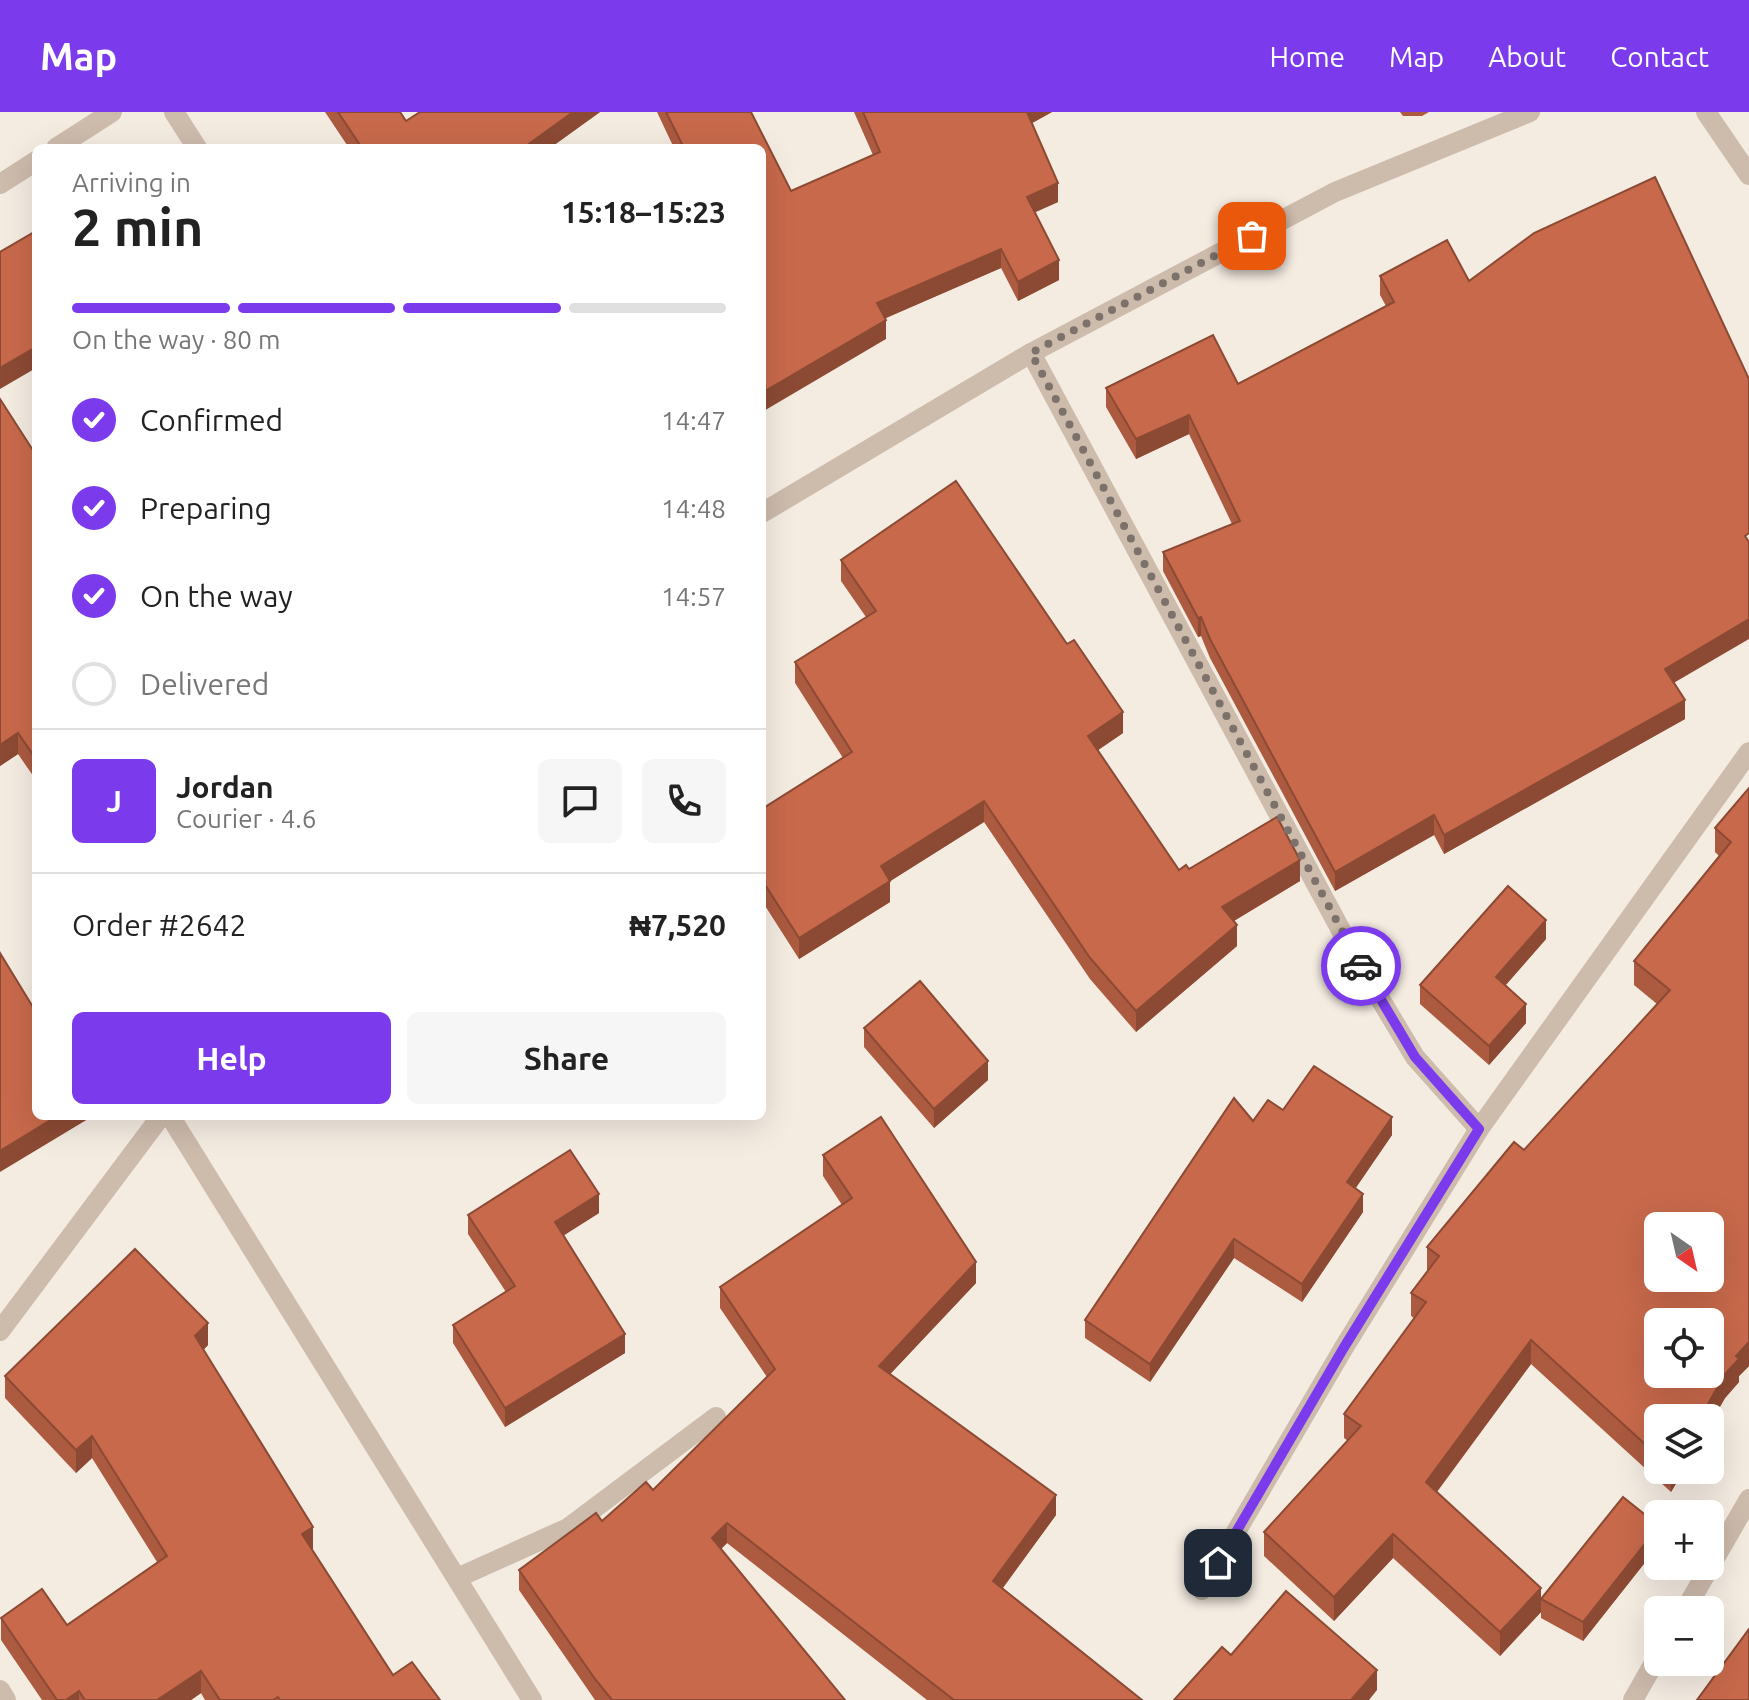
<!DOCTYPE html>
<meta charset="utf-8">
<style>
body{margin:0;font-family:Ubuntu,sans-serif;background:#f6f6f6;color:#222;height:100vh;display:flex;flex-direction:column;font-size:30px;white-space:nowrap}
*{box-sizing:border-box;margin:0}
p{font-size:26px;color:#767676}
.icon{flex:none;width:44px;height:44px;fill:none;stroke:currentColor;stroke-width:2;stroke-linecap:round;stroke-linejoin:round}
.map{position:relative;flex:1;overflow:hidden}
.drawer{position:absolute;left:32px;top:32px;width:734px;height:976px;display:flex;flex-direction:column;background:#fff;border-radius:12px;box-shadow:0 8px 32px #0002}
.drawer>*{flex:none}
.needle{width:52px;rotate:146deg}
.tools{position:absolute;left:1644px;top:1100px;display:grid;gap:16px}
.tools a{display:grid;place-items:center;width:80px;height:80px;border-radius:12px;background:#fff;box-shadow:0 8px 32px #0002;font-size:40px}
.pin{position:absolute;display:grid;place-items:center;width:68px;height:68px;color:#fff;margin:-34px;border-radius:16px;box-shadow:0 4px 12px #0006}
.courier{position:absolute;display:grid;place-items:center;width:80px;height:80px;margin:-40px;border:6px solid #7c3aed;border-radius:50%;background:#fff;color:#222;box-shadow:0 2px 10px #0007}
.headline em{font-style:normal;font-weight:700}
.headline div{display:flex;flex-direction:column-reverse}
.headline{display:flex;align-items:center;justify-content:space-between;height:136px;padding:0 40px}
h1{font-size:52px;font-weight:700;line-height:60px}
.bar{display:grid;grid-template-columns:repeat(4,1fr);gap:12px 8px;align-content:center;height:96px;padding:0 40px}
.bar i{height:10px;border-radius:6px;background:#e0e0e0}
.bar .selected{background:#7c3aed}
.bar p{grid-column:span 4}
.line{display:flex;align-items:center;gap:20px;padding:0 40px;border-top:2px solid #e0e0e0}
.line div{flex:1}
.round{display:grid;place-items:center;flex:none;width:84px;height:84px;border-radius:12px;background:#f6f6f6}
ol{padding:0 40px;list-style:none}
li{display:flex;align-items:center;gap:24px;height:88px}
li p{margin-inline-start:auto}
li .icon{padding:8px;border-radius:50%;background:#7c3aed;color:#fff;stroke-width:4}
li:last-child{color:#767676}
li i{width:44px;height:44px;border:4px solid #e0e0e0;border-radius:50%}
.primary-button{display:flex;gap:16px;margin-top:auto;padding:16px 40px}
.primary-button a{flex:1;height:92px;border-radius:12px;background:#7c3aed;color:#fff;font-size:32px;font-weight:700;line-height:92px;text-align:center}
.primary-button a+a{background:#f6f6f6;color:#222}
header{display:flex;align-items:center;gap:48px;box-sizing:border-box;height:112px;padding:0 40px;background:#7c3aed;color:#fff}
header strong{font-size:38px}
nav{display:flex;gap:44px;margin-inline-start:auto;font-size:28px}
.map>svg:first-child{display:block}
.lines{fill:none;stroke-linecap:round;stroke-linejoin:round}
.lane{stroke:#cdbbac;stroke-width:20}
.street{stroke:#cdbbac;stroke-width:20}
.wall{fill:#ac5a40}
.shaded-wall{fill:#8c4a34}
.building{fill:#c8694b;stroke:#8c4a34;stroke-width:2;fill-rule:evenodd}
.done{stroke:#7c716b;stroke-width:8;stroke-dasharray:0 14.4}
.route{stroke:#7c3aed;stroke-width:10}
</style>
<header>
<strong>Map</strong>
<nav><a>Home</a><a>Map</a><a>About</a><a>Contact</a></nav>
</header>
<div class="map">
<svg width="1749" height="1588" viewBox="0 0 1749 1588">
<rect width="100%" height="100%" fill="#f4ebe1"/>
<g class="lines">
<path class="lane" d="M457 1466 568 1416 716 1305"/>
<g class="street">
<path d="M174 0 197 36"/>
<path d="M1706 0 1749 63"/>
<path d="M56 36 112 0"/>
<path d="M0 72 36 49"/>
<path d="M1031 241 1358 850 1415 945 1479 1017"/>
<path d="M762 401 1031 241 1335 80 1530 0"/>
<path d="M170 1004 532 1588"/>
<path d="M0 1219 161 1004"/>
<path d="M1202 1478 1343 1237 1479 1017 1749 640"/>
<path d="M1685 1498 1749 1387"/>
<path d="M0 1578 6 1588"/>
<path d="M1633 1588 1658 1544"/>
</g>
</g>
<g class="wall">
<path d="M325 0H400L406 9 420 0H600L550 36H349Z"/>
<path d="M657 0H751L791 79 873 43 854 0H1052L1032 11 1058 90 1035 100 1059 168 1018 189 1001 156 885 206 886 227 762 36H674Z"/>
<path d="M1400 0H1429L1422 4H1403Z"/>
<path d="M1380 164 1674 571 1685 607 1444 742 1434 723 1335 779 1210 546 1201 524 1198 525 1163 459V440L1232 412 1189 322 1136 347 1106 295V276L1238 272 1386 194 1380 183Z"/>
<path d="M0 287 36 343V668L18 642 0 654Z"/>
<path d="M841 448 1123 621 1098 638 1179 758 1189 757 1300 769 1234 809 1237 834 1136 920 1090 867 984 710 890 769V790L799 847 762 789V697L843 646 795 571V550L866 505 841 469Z"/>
<path d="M1749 676V1254L1739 1264V1270L1725 1286 1710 1312V1306H1658V1358H1684L1671 1380 1531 1252 1437 1380 1541 1500 1500 1544 1393 1446 1334 1509 1264 1444V1420L1348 1329 1344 1326V1302L1414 1206 1411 1204V1181L1427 1159V1135L1524 1038 1657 892 1634 873V849L1719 744 1715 740V716Z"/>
<path d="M1546 827 1505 874 1526 911 1489 953 1420 892V873Z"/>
<path d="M864 916 988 968 934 1016 864 935Z"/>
<path d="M1283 998 1392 1023 1355 1076 1363 1100 1302 1190 1234 1146 1150 1270 1085 1226V1208L1253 1009Z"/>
<path d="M823 1043 976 1171 890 1262 1056 1403 1003 1476 1142 1588H927L727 1431 721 1437 845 1588H595L519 1478V1458L653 1378 767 1265 720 1196V1175L842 1093 823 1064Z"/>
<path d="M599 1101 564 1123 625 1241 505 1315 453 1231V1213L506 1180 468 1122V1103Z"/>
<path d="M208 1233 203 1238 313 1437H312L393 1563 440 1588H205L201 1581 191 1588H42L1 1528V1506L67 1513 157 1450 92 1346 76 1361 5 1286V1264Z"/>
<path d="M1658 1413V1434L1583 1529 1541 1506V1487Z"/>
</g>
<g class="shaded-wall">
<path d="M573 0H600L550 36H526V34Z"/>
<path d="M1025 0H1052L1025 15Z"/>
<path d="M1058 71V90L1027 104V85Z"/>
<path d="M1001 137V156L877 210V191Z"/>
<path d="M1059 148V168L1018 189V170Z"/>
<path d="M886 208V227L762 300V281Z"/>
<path d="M36 235V256L0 277V256Z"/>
<path d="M1189 303V322L1136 347V327Z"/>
<path d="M1201 505V524L1198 525V506Z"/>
<path d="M1749 507V527L1665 576V557Z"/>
<path d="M1685 588V607L1444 742V723Z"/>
<path d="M1123 600V621L1088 645V624Z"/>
<path d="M18 621V642L0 654V633Z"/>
<path d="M984 689V710L881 775V754Z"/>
<path d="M1434 703V723L1335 779V760Z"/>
<path d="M1300 748V769L1222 816V795Z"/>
<path d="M890 769V790L799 847V826Z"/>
<path d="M1546 808V827L1496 884V865Z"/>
<path d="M1237 813V834L1136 920V899Z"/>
<path d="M1526 892V911L1489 953V934Z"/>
<path d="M988 949V968L934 1016V997Z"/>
<path d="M57 1004H88V1007L0 1060V1039Z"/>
<path d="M1392 1005V1023L1347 1089V1070Z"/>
<path d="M599 1082V1101L555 1129V1110Z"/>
<path d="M1363 1082V1100L1302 1190V1172Z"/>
<path d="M1234 1127V1146L1150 1270V1252Z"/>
<path d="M976 1150V1171L879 1274V1254Z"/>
<path d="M208 1211V1233L195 1247V1224Z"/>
<path d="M625 1222V1241L505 1315V1296Z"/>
<path d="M1531 1228V1252L1426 1394V1370Z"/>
<path d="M1749 1230V1254L1739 1264V1270L1725 1286 1710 1312V1306H1700L1736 1244Z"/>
<path d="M92 1324V1346L76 1361V1338Z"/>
<path d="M1671 1358H1684L1671 1380Z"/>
<path d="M1056 1383V1403L993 1489V1469Z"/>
<path d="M727 1411V1431L712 1446V1426Z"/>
<path d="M313 1415V1437L302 1444V1422Z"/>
<path d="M1658 1415V1434L1583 1529V1510Z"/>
<path d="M1393 1422V1446L1334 1509V1485Z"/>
<path d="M1541 1476V1500L1500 1544V1520Z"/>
<path d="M1377 1558V1578L1369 1588H1351Z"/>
<path d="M201 1559V1581L191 1588H157Z"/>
<path d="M79 1579V1588H66Z"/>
</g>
<g class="building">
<path d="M338 0H400L406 9 420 0H573L526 34 527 36H362Z"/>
<path d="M666 0H751L791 79 880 40 863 0H1027L1058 71 1027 85 1059 148 1018 170 1001 137 877 191 886 208 762 281V36H684Z"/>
<path d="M1655 65 1749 267V421L1745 424 1749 430V507L1665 557 1685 588 1444 723 1434 703 1335 760 1210 527 1201 505 1198 506 1163 440 1240 409 1189 303 1136 327 1106 276 1213 223 1238 272 1394 190 1380 164 1447 128 1469 169 1534 121Z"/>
<path d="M36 119V235L0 256V140Z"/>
<path d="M0 287 36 343V647L18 621 0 633Z"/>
<path d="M956 369 1067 532 1074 528 1123 600 1088 624 1179 758 1186 753 1189 757 1277 705 1300 748 1222 795 1237 813 1136 899 1090 846 984 689 881 754 890 769 799 826 762 768V697L852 640 795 550 876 499 841 448Z"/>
<path d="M1749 676V1230L1736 1244 1739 1247 1725 1262 1700 1306H1658V1344L1531 1228 1426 1370 1541 1476 1500 1520 1393 1422 1334 1485 1264 1420 1361 1314 1344 1302 1426 1190 1411 1181 1439 1144 1427 1135 1514 1030 1524 1038 1670 878 1634 849 1731 730 1715 716ZM1658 1114H1710V1166H1658ZM1658 1210H1710V1262H1658Z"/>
<path d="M1508 774 1546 808 1496 865 1526 892 1489 934 1420 873Z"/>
<path d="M0 841 36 900V1004H57L0 1039Z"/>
<path d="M920 869 988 949 934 997 864 916Z"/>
<path d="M1314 954 1392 1005 1347 1070 1363 1082 1302 1172 1234 1127 1150 1252 1085 1208 1234 986 1253 1009 1268 988 1283 998Z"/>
<path d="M881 1005 976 1150 879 1254 1056 1383 993 1469 1142 1588H954L727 1411 712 1426 845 1588H612L595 1567 519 1458 596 1401 602 1409 646 1370 653 1378 775 1257 720 1175 852 1086 823 1043Z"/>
<path d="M570 1038 599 1082 555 1110 625 1222 505 1296 453 1213 515 1174 468 1103Z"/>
<path d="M135 1137 208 1211 195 1224 313 1415 302 1422 393 1563 412 1550 440 1588H280L278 1585 273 1588H220L201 1559 157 1588H85L79 1579 66 1588H57L1 1506 42 1477 67 1513 167 1444 92 1324 76 1338 5 1264Z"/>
<path d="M1623 1385 1658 1413V1415L1583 1510 1541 1487Z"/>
<path d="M1286 1479 1377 1558 1351 1588H1174L1222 1535 1231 1543Z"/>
<path d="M1749 1517V1588H1697Z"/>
</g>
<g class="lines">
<path class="done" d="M1252 124 1031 241 1361 854"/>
<path class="route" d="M1218 1451 1343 1237 1479 1017 1415 945 1361 854"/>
</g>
</svg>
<div class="tools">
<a><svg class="needle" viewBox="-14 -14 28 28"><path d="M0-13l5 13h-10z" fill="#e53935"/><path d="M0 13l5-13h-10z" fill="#767676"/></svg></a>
<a><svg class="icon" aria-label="locate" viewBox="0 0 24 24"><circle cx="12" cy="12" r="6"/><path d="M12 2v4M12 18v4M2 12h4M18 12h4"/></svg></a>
<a><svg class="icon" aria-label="layers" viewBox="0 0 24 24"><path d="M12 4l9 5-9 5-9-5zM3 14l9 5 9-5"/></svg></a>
<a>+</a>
<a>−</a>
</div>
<div class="pin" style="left:1252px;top:124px;background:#ea580c"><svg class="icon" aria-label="bag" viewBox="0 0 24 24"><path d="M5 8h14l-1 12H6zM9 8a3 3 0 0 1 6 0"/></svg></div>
<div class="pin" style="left:1218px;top:1451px;background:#1f2937"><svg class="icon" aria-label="home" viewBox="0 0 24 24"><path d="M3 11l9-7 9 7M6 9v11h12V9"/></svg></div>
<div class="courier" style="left:1361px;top:854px"><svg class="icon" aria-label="car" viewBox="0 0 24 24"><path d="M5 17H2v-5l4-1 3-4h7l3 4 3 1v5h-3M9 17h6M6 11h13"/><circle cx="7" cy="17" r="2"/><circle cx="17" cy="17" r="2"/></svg></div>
<section class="drawer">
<div class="headline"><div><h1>2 min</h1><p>Arriving in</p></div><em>15:18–15:23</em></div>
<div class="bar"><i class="selected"></i><i class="selected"></i><i class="selected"></i><i></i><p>On the way · 80 m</p></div>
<ol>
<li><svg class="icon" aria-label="check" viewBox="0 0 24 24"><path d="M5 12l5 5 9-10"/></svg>Confirmed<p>14:47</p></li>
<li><svg class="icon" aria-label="check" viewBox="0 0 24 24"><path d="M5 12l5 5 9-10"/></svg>Preparing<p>14:48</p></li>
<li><svg class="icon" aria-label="check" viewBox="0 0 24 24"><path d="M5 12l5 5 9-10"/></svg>On the way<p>14:57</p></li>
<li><i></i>Delivered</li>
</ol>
<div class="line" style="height:144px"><b class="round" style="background:#7c3aed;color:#fff">J</b><div><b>Jordan</b><p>Courier · 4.6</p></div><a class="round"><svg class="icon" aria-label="chat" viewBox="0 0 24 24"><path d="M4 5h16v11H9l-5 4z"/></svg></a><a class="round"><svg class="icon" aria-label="phone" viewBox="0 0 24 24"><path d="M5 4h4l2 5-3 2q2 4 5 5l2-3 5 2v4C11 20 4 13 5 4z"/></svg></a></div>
<div class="line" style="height:104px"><div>Order #2642</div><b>₦7,520</b></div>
<div class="primary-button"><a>Help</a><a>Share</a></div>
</section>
</div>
